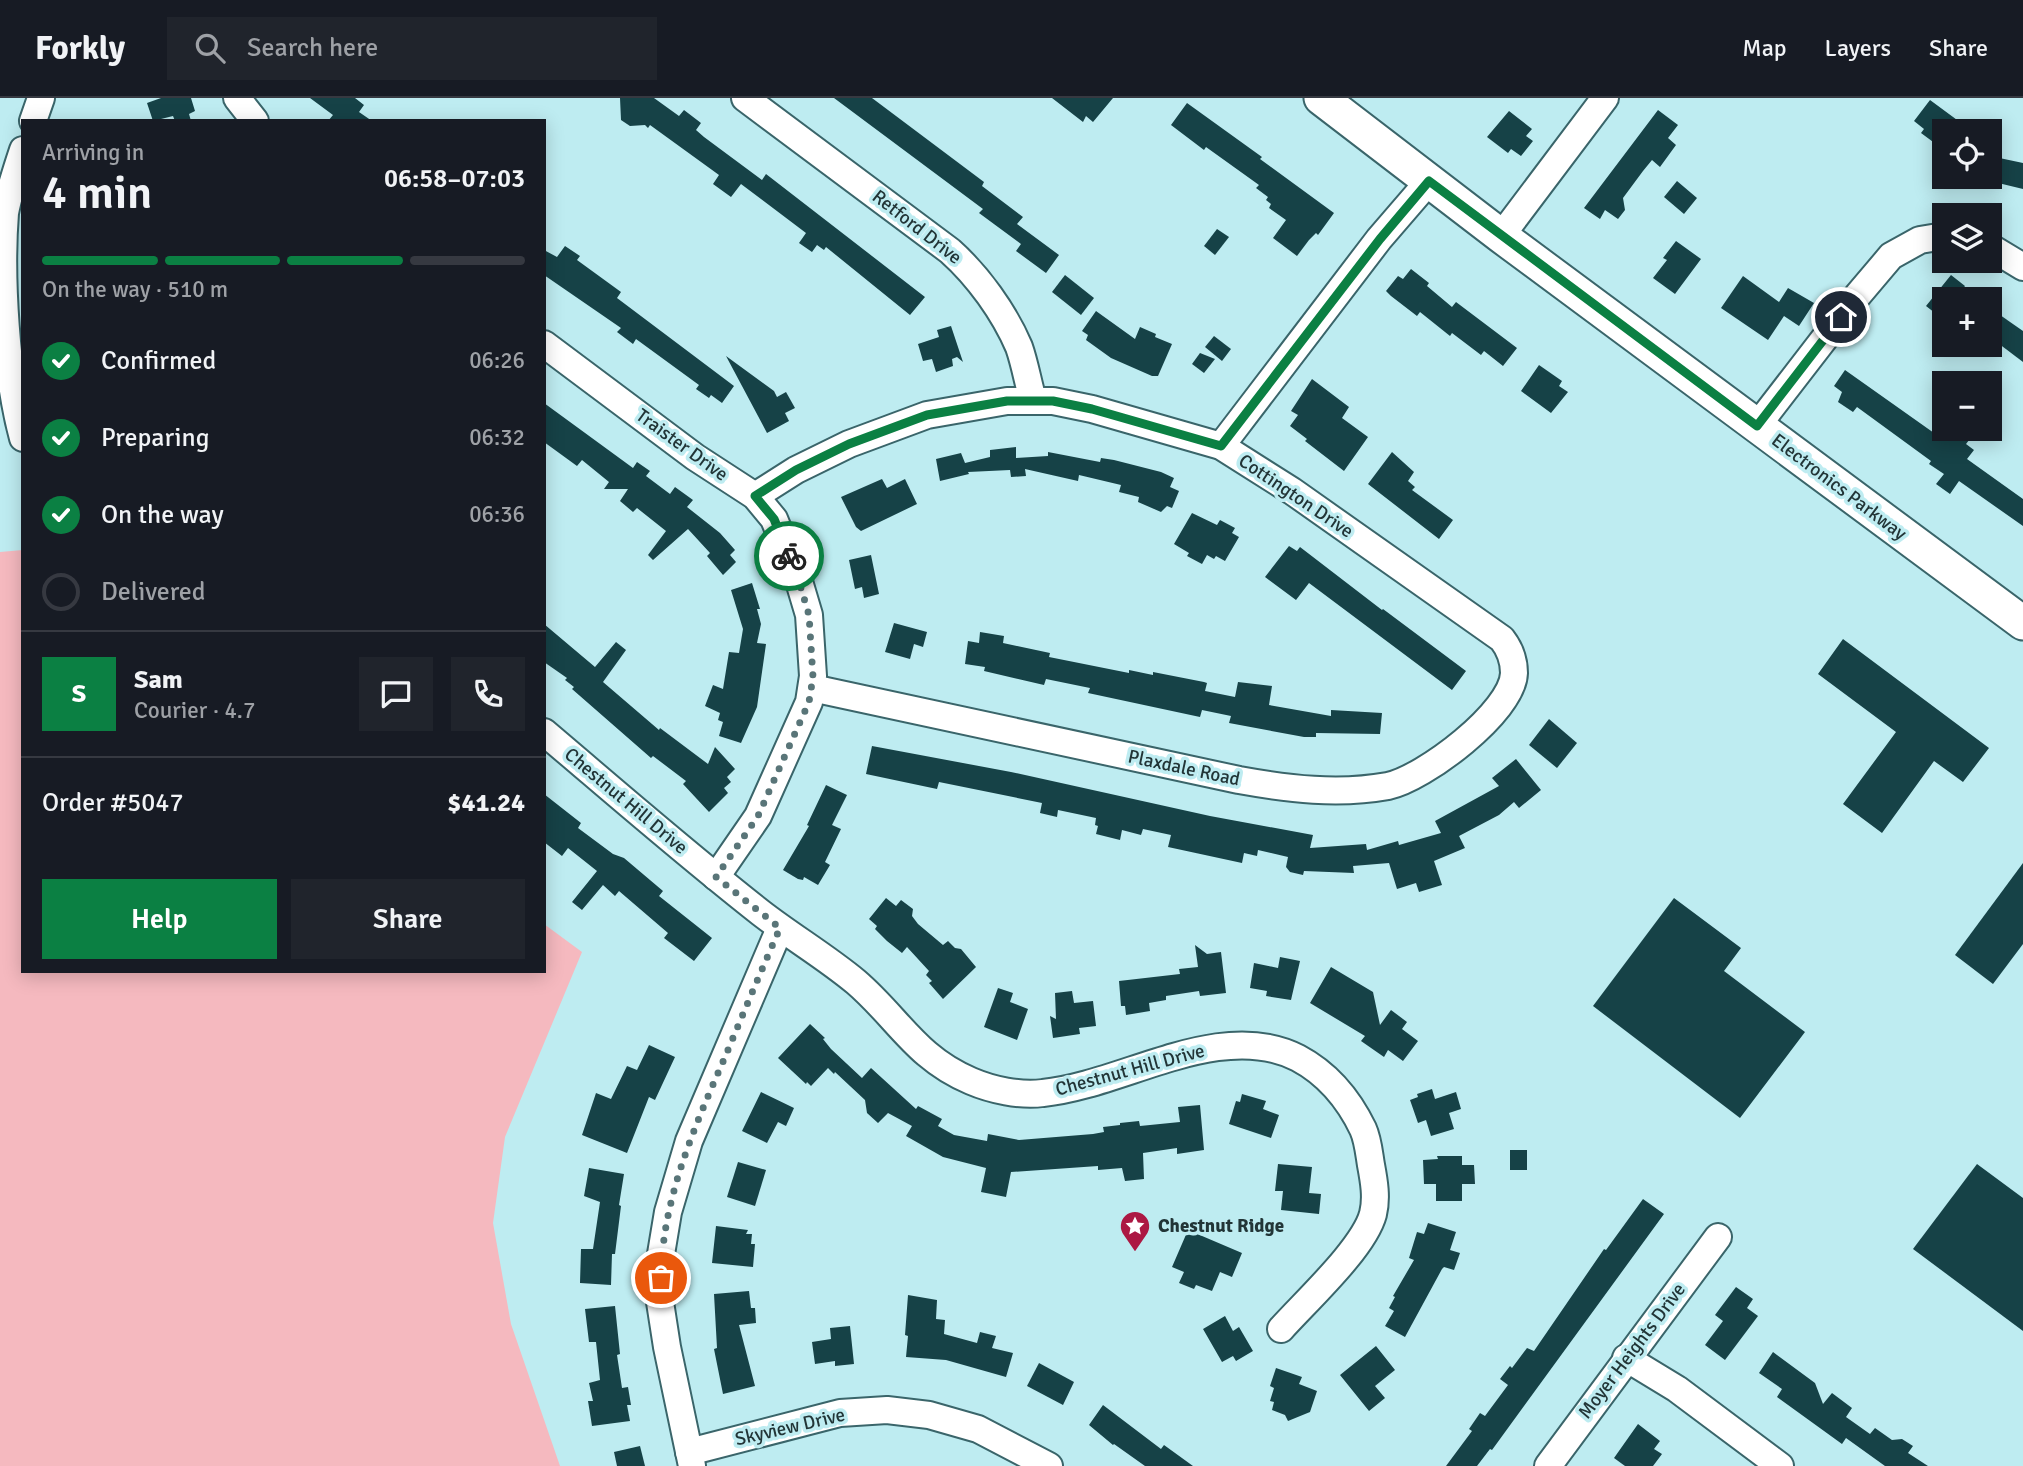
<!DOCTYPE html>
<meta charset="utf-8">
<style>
body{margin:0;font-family:Signika,sans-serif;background:#20242c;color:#f1f3f6;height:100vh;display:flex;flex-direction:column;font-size:26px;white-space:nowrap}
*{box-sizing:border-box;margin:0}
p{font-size:23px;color:#9ea1a6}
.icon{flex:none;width:38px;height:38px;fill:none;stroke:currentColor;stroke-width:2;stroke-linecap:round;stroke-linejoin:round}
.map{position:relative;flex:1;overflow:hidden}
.sheet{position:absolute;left:21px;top:21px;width:525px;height:854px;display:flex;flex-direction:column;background:#171b24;border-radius:0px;box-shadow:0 4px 18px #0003}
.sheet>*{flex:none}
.buttons{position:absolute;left:1932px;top:21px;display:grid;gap:14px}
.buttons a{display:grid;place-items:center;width:70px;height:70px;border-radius:0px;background:#171b24;box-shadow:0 4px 18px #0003;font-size:35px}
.pin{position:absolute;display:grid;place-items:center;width:60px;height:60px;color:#fff;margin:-30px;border:4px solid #fff;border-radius:50%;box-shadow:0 2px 7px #0007}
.courier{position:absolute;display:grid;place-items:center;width:70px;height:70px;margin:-35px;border:5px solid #0b8043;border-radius:50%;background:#fff;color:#222;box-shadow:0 2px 9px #0007}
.headline em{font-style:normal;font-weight:600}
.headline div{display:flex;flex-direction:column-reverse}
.headline{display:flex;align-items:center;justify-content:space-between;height:119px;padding:0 21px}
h1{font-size:46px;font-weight:600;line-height:52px}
.bar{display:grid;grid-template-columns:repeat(4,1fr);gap:10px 7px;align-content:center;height:84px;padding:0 21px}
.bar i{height:9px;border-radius:5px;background:#363941}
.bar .current{background:#0b8043}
.bar p{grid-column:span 4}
.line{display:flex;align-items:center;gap:18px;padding:0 21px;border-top:2px solid #363941}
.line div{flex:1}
.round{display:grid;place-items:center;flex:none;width:74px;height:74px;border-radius:0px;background:#20242c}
ol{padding:0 21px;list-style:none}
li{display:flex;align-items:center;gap:21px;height:77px}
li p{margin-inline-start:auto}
li .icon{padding:7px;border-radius:50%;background:#0b8043;color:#fff;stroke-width:4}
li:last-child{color:#9ea1a6}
li i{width:38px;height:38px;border:4px solid #363941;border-radius:50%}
.cta{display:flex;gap:14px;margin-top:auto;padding:14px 21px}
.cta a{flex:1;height:80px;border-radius:0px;background:#0b8043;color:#fff;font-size:28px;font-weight:600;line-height:80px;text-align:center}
.cta a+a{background:#20242c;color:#f1f3f6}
header{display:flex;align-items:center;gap:42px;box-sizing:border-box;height:98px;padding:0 35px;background:#171b24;border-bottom:2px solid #363941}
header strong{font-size:33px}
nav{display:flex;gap:38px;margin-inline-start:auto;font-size:24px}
.search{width:490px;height:63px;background:#20242c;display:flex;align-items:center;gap:18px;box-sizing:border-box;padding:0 24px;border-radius:0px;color:#9ea1a6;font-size:26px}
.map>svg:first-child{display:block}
.green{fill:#f5b9bf}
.building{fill:#164247}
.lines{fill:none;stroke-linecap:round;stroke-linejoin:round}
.minor-casing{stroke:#3a656a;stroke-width:30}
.major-casing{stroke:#3a656a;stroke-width:37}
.minor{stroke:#fff;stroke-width:26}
.major{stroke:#fff;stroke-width:33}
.done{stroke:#597578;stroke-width:7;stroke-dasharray:0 12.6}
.route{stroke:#0b8043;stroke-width:9}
.labels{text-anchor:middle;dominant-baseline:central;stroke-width:7;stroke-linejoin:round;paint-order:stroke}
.street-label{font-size:19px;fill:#223537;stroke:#beecf1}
.poi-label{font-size:19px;font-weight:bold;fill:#223537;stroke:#beecf1;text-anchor:start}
</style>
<header>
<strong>Forkly</strong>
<div class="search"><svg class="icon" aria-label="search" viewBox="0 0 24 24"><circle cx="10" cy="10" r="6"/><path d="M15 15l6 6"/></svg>Search here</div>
<nav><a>Map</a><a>Layers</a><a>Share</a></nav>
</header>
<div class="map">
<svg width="2023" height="1368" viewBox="0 0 2023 1368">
<rect width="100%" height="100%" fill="#beecf1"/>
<path class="green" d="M23 452V873H544V826L582 854 505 1039 493 1125 511 1226 560 1368H0V454Z"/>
<g class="building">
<path d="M161 0H191L195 13 189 16 191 23H175L173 18 153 23 147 5Z"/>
<path d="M310 0H355L364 7 359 14 372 23H328L333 17Z"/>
<path d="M620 0H654L679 18 684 12 701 25 696 32 704 39 762 82 766 76 925 199 910 217 826 149 824 152 817 147 812 154 799 145 806 135 741 86 731 99 713 86 719 77 650 27 648 30 645 27 630 28 621 22Z"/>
<path d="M834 0H872L984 84 982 88 1023 119 1017 126 1059 157 1046 175 1016 153 1021 146 979 115 983 111Z"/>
<path d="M1052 0H1113L1093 24 1086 18 1083 24Z"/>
<path d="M1930 2 1972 33H1944V52L1921 35 1924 31 1914 23Z"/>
<path d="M1187 5 1262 59 1260 61 1334 115 1318 137 1316 135 1309 142 1297 158 1273 140 1286 122 1269 110 1271 106 1266 102 1268 99 1256 90 1259 87 1206 49 1204 52 1171 27Z"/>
<path d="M1658 12 1678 27 1668 40 1676 47 1660 69 1652 62 1643 73 1623 100 1625 112 1618 121 1605 112 1600 121 1584 110Z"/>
<path d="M1509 13 1532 31 1526 38 1533 43 1521 58 1511 51 1508 55 1487 39Z"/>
<path d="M1990 58 2023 65V91L1990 83Z"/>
<path d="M1677 83 1697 100 1684 116 1664 99Z"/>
<path d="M1217 131 1229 139 1215 157 1204 148Z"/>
<path d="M1676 143 1701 161 1675 196 1653 180 1667 162 1663 160Z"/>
<path d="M565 148 580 158 577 162 621 194 617 200 734 288 722 305 711 297 709 300 696 291 699 287 636 241 633 246 617 234 621 230 544 177V152L557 159Z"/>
<path d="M1411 171 1429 185 1427 188 1452 209 1456 204 1517 250 1503 268 1484 253 1481 257 1452 235 1450 238 1420 214 1417 218 1391 198 1386 193 1398 178 1403 181Z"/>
<path d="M1065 177 1094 200 1081 217 1052 194Z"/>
<path d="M1951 177 1965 188 1963 191 1977 201H1944V222L1926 208Z"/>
<path d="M1743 178 1779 204 1788 190 1814 205 1799 228 1784 218 1768 242 1721 210Z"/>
<path d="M1990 210 2023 233V264L1990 239Z"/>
<path d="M1096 213 1135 241 1140 229 1156 236 1155 239 1172 246 1158 278H1152L1111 260 1086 242 1088 237 1082 233Z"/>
<path d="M951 228 963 264 957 259 952 261 953 268 936 274 932 261 923 263 918 246 939 239 937 232Z"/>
<path d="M1214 238 1231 251 1222 263 1205 249Z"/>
<path d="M1200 255 1215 261 1204 275 1192 266Z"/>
<path d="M726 258 774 293 777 299 786 294 795 310 785 315 789 323 767 335Z"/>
<path d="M1539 267 1562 283 1559 288 1568 294 1551 315 1521 293Z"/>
<path d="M1845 272 1934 335 1939 327 1953 337 1957 331H1964L1973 337 1966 346 1974 352 1967 361 2023 401V428L1959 383 1950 396 1936 386 1944 376 1929 366 1931 363 1857 309 1853 314 1838 304 1842 294 1834 288Z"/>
<path d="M1312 281 1349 309 1342 320 1368 339 1344 373 1305 343 1307 341 1290 328 1298 317 1291 313Z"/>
<path d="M544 305 633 370 637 364 650 373 646 378 670 396 675 389 693 402 687 409 720 435 735 452 730 457 736 464 723 477 707 458 710 455 688 431 653 462 648 457 666 433 637 410 633 414 620 403 628 391H604L609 384 582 362 577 368 544 344Z"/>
<path d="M1016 349V360L1048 358V354L1100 364 1101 360 1114 362 1161 374 1174 380 1170 389 1179 393 1172 410 1167 408 1161 414 1138 404 1139 399 1119 394 1121 387 1079 377 1078 383 1025 371 1026 378 1011 379 1010 372 968 374 969 376 940 383 936 361 961 355 965 365 990 359V352Z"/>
<path d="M1392 354 1414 374 1408 383 1415 389 1412 392 1453 422 1439 441 1368 386Z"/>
<path d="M882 381 887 390 905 381 917 406 861 433 856 429 841 399Z"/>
<path d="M1192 415 1217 427 1220 422 1235 430 1232 435 1239 439 1225 463 1216 458 1214 461 1207 457 1202 466 1187 458 1189 455 1174 446Z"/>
<path d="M1289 448 1297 453 1300 449 1382 512 1383 511 1466 573 1452 592 1309 485 1296 502 1265 479Z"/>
<path d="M871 457 879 496 864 500 862 489 855 491 849 462Z"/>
<path d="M752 485 760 511H757L761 526 757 545 766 546 757 609 741 645 719 638 723 624 718 622 720 615 705 608 713 587 723 591 729 554 739 555 743 531 731 492Z"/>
<path d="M894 525 927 534 923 549 914 546 910 561 885 554Z"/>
<path d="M544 526 595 569 616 544 626 552 603 584 659 632 660 630 708 666 715 649 735 671 727 679 731 684 724 690 728 695 709 714 683 686 686 683 653 658 651 660 572 591 574 589 565 582 567 580 544 564Z"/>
<path d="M980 534 1004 538 1003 545 1050 555 1049 559 1129 575V572L1153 577V574L1204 584 1207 585 1205 593 1235 599 1238 584 1272 588 1269 607 1331 618V612L1382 615 1380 636 1316 635V639H1304L1229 625 1231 618 1202 612 1200 619 1088 595 1090 590 1046 581 1044 587 984 573 985 569 965 566 968 543 979 545Z"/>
<path d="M1843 541 1989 650 1963 684 1934 663 1882 735 1843 706 1896 634 1818 576Z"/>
<path d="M1549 621 1577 645 1557 670 1529 647Z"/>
<path d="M872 648 1011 674 1210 718 1313 737 1310 750 1366 746 1367 752 1398 743 1399 747 1441 735 1435 723 1499 688 1492 680 1516 661 1541 692 1519 710 1514 704 1499 717 1459 738 1465 750 1434 763 1442 787 1419 794 1416 785 1397 791 1389 765 1353 768 1354 775 1304 773 1303 777 1290 774 1286 769 1288 759 1258 752 1257 758 1244 755 1242 765 1168 749 1171 737 1143 731 1141 737 1122 732 1120 742 1096 736 1098 728 1095 727 1096 720 1058 712 1057 719 1040 715 1042 705 939 684 937 691 866 676Z"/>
<path d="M826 687 847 697 832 727 841 731 825 764 830 767 818 787 804 779 803 782 798 781 783 772 809 728 807 727Z"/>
<path d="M544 696 581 725 578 730 613 756 624 760 663 793 659 798 712 840 694 863 664 840 668 835 619 793 615 798 603 787 582 812 572 804 597 773 568 750 562 758 544 744Z"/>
<path d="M2023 765V846L1993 886 1955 857Z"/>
<path d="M886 800 896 808 901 802 913 811 912 818 918 826 943 847 948 843 955 850 961 851 976 869 943 901 929 885 932 883 926 877 929 873 907 849 902 855 887 843 875 831 877 828 869 821Z"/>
<path d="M1674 800 1741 850 1724 873 1805 934 1740 1020 1593 908Z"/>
<path d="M1195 847 1207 856 1221 854 1226 895 1200 898 1199 893 1166 898V902L1149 905 1150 913 1126 917 1125 908H1121L1119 883 1180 876 1179 871 1198 869Z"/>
<path d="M1280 859 1300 863 1291 902 1266 898 1267 893 1250 890 1254 865 1278 870Z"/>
<path d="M1331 869 1373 894 1380 927 1391 912 1407 924 1402 931 1418 943 1403 963 1388 952 1384 959 1361 943 1365 938 1310 905Z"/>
<path d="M998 890 1013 895 1010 904 1028 911 1017 942 984 929Z"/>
<path d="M1072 893 1074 905 1093 903 1096 928 1079 930 1080 936 1053 940 1050 918 1056 921 1055 895Z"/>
<path d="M810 926 825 940 823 941 831 951 862 980 871 970 916 1011 918 1008 942 1021 938 1028 954 1037 987 1043 988 1036 1019 1042 1093 1036 1104 1034 1103 1029 1120 1027V1025L1139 1023 1140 1028 1180 1024 1178 1009 1200 1007 1204 1052 1177 1056V1050L1143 1055 1144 1081 1125 1083 1122 1070 1098 1072V1068L1011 1074 1006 1099 981 1094 986 1070 943 1059 906 1038 912 1028 888 1015 878 1025 867 1015 865 1002 835 974 834 976 828 970 811 988 807 984 806 986 778 960Z"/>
<path d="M649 947 675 959 655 1002 649 999 627 1055 582 1037 596 995 611 1001 627 968 637 972Z"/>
<path d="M1432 991 1435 1001 1456 994 1461 1011 1449 1015 1454 1031 1431 1038 1426 1022 1418 1025 1410 1002 1418 999 1417 996Z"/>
<path d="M761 994 794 1010 786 1028 778 1024 767 1045 742 1033Z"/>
<path d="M1242 996 1266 1003 1263 1011 1279 1017 1271 1040 1229 1026 1236 1003 1240 1004Z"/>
<rect x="1510" y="1052" width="17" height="20"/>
<path d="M1437 1058H1462V1067H1474L1475 1086H1462V1103H1436V1086H1424L1423 1062 1438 1061Z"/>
<path d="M738 1064 766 1072 755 1108 727 1099Z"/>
<path d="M1278 1066 1312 1069 1309 1095 1321 1096 1319 1116 1281 1112 1283 1093H1275Z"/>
<path d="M1977 1066 2023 1100V1233L1913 1151Z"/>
<path d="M589 1070 624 1076 619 1107 621 1108 615 1156H612L611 1187 580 1185 581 1151H593L600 1104 584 1098Z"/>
<path d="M1643 1101 1664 1116 1492 1352 1490 1351 1477 1368H1446L1472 1333 1469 1331 1480 1315 1485 1318 1508 1287 1500 1281 1510 1268 1512 1270 1527 1250 1534 1253 1604 1151 1606 1152Z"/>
<path d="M1428 1125 1456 1134 1450 1152 1460 1155 1454 1172 1444 1169 1442 1171 1405 1239 1385 1228 1394 1213 1389 1210 1395 1199 1393 1198 1414 1162 1409 1160 1417 1134 1424 1136Z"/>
<path d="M716 1128 748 1132 746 1136H752L751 1146H755L753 1169 712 1165Z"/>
<path d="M1188 1132 1242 1155 1232 1179 1220 1174 1212 1193 1196 1187 1194 1191 1179 1185 1184 1174 1172 1169Z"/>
<path d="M1736 1189 1753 1201 1747 1210 1758 1218 1725 1262 1705 1247 1723 1223 1715 1217Z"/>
<path d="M749 1193 751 1210H755L756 1225 739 1227 755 1288 723 1296 714 1251 717 1250 714 1196Z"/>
<path d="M908 1197 937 1202 936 1221 945 1222 944 1236 977 1245 980 1234 996 1238 992 1250 1013 1255 1006 1279 946 1262 906 1259 908 1238 905 1237Z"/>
<path d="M615 1208 620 1256 617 1257 622 1290 628 1289 631 1307H627L630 1323 592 1328 588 1303H593L589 1285 600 1282 596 1244H589L585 1211Z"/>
<path d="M1225 1218 1233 1233 1239 1229 1253 1253 1236 1263 1233 1258 1222 1264 1203 1231Z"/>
<path d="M850 1228 854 1266 835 1268V1263L815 1266 812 1244 831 1241 830 1230Z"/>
<path d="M1376 1248 1395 1272 1375 1288 1385 1300 1369 1313 1340 1277Z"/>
<path d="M1773 1254 1815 1285 1823 1306 1832 1295 1852 1310 1846 1319 1870 1336 1875 1330 1892 1342 1902 1341 1913 1348 1908 1355 1928 1368H1885L1846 1340 1842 1346 1777 1299 1782 1291 1759 1275Z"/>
<path d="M1039 1265 1074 1284 1063 1307 1027 1288Z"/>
<path d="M1276 1270 1302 1279 1299 1286 1317 1293 1310 1314 1288 1323 1285 1317 1272 1312 1274 1304 1270 1303 1274 1290 1270 1288Z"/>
<path d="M1103 1307 1161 1351 1164 1347 1193 1368H1145L1114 1346 1113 1347 1089 1327Z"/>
<path d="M1638 1326 1660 1343 1654 1351 1662 1356 1653 1368H1625L1614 1360Z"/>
<path d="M640 1348 645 1368H617L614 1354Z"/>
</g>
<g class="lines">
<g class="minor-casing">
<g id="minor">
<path d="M237 0 255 23"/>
<path d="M745 0 950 153C978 178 1004 214 1019 249 1025 266 1028 285 1033 302"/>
<path d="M33 23 41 0"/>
<path d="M23 52C16 73 9 94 5 115 0 179 6 278 23 340"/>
<path d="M1501 138 1605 0"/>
<path d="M1990 149 2023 169"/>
<path d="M544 246 695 359 755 398 774 421 798 480 809 517 813 578 809 604 758 718 716 779"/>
<path d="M1757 328 1858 197 1891 158 1920 142 1944 138"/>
<path d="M1221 348 1379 141 1429 83"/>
<path d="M755 398 796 372 849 346 927 317 1007 303H1053L1092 311 1221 348 1292 393 1502 541C1509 550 1514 562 1514 575 1513 614 1423 681 1388 688 1338 697 1289 691 1239 682L812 590"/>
<path d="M544 634C616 695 687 757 761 815 792 839 826 859 856 884 898 920 916 960 971 983 992 992 1020 998 1043 995 1124 987 1220 920 1298 960 1328 976 1349 1002 1363 1031 1368 1042 1369 1055 1371 1067 1374 1083 1377 1100 1373 1116 1364 1150 1306 1203 1281 1231"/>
<path d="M1626 1260 1677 1291 1780 1368"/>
<path d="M689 1354 840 1315 887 1312 929 1317 978 1331 1049 1368"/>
<path d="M692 1368 667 1249 660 1204 661 1156 668 1114 689 1043 780 830"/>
<path d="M1548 1368 1718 1139"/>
</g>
</g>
<g class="major-casing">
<path id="major" d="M1321 0 1501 138 2023 525"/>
</g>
<use href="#minor" class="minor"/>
<use href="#major" class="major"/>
</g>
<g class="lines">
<path class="done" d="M661 1180C662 1102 694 1030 725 959 743 916 761 873 780 830L716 779 758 718 809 604 813 579 809 517 798 480 789 458"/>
<path class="route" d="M789 458 774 421 755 398 796 372 849 346 927 317 1007 303H1053L1092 311 1221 348 1380 141 1429 83 1757 328 1841 219"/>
</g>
<defs>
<g id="sight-pin" transform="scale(1.575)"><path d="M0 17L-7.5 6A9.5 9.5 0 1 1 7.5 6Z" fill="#ac1843" stroke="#beecf1"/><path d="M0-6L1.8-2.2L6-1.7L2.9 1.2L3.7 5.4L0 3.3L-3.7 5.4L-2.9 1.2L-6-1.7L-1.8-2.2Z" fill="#fff"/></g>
</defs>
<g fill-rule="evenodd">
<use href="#sight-pin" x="1135" y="1128"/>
</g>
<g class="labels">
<g class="street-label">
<text transform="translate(917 129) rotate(38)">Retford Drive</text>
<text transform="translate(682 347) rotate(36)">Traister Drive</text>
<text transform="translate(1839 389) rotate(37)">Electronics Parkway</text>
<text transform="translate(1296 398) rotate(34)">Cottington Drive</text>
<text transform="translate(1184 670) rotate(12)">Plaxdale Road</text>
<text transform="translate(626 703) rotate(40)">Chestnut Hill Drive</text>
<text transform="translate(1130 972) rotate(-15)">Chestnut Hill Drive</text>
<text transform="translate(1632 1253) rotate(-53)">Moyer Heights Drive</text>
<text transform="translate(790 1329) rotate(-13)">Skyview Drive</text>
</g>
<g class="poi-label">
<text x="1158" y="1128">Chestnut Ridge</text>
</g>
</g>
</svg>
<div class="buttons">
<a><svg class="icon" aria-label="locate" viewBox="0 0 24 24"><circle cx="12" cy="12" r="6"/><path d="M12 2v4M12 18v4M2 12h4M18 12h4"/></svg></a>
<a><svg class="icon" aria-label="layers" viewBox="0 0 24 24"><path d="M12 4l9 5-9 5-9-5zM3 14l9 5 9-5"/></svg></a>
<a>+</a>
<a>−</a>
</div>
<div class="pin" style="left:661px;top:1180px;background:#ea580c"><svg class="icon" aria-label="bag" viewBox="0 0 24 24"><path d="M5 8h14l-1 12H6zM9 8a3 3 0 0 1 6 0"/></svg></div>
<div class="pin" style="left:1841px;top:219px;background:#1f2937"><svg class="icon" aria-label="home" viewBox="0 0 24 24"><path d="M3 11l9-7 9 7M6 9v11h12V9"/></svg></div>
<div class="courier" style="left:789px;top:458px"><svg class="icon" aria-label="bike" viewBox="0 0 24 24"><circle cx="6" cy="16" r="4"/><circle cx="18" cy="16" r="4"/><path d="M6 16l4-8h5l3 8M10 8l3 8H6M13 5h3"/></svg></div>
<section class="sheet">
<div class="headline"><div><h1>4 min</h1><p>Arriving in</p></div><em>06:58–07:03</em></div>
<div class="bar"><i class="current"></i><i class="current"></i><i class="current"></i><i></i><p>On the way · 510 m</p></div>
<ol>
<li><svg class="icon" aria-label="check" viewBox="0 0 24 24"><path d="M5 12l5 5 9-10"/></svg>Confirmed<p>06:26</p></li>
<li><svg class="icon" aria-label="check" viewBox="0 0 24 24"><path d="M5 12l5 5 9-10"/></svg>Preparing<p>06:32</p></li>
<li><svg class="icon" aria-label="check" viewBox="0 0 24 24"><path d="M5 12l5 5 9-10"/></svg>On the way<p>06:36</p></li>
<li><i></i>Delivered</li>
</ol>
<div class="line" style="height:126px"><b class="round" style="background:#0b8043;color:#fff">S</b><div><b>Sam</b><p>Courier · 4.7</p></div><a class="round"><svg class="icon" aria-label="chat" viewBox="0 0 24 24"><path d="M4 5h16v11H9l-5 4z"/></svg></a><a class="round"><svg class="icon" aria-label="phone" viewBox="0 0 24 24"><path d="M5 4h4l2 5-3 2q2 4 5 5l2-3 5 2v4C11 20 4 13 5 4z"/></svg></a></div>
<div class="line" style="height:91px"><div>Order #5047</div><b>$41.24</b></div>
<div class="cta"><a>Help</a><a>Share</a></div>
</section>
</div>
